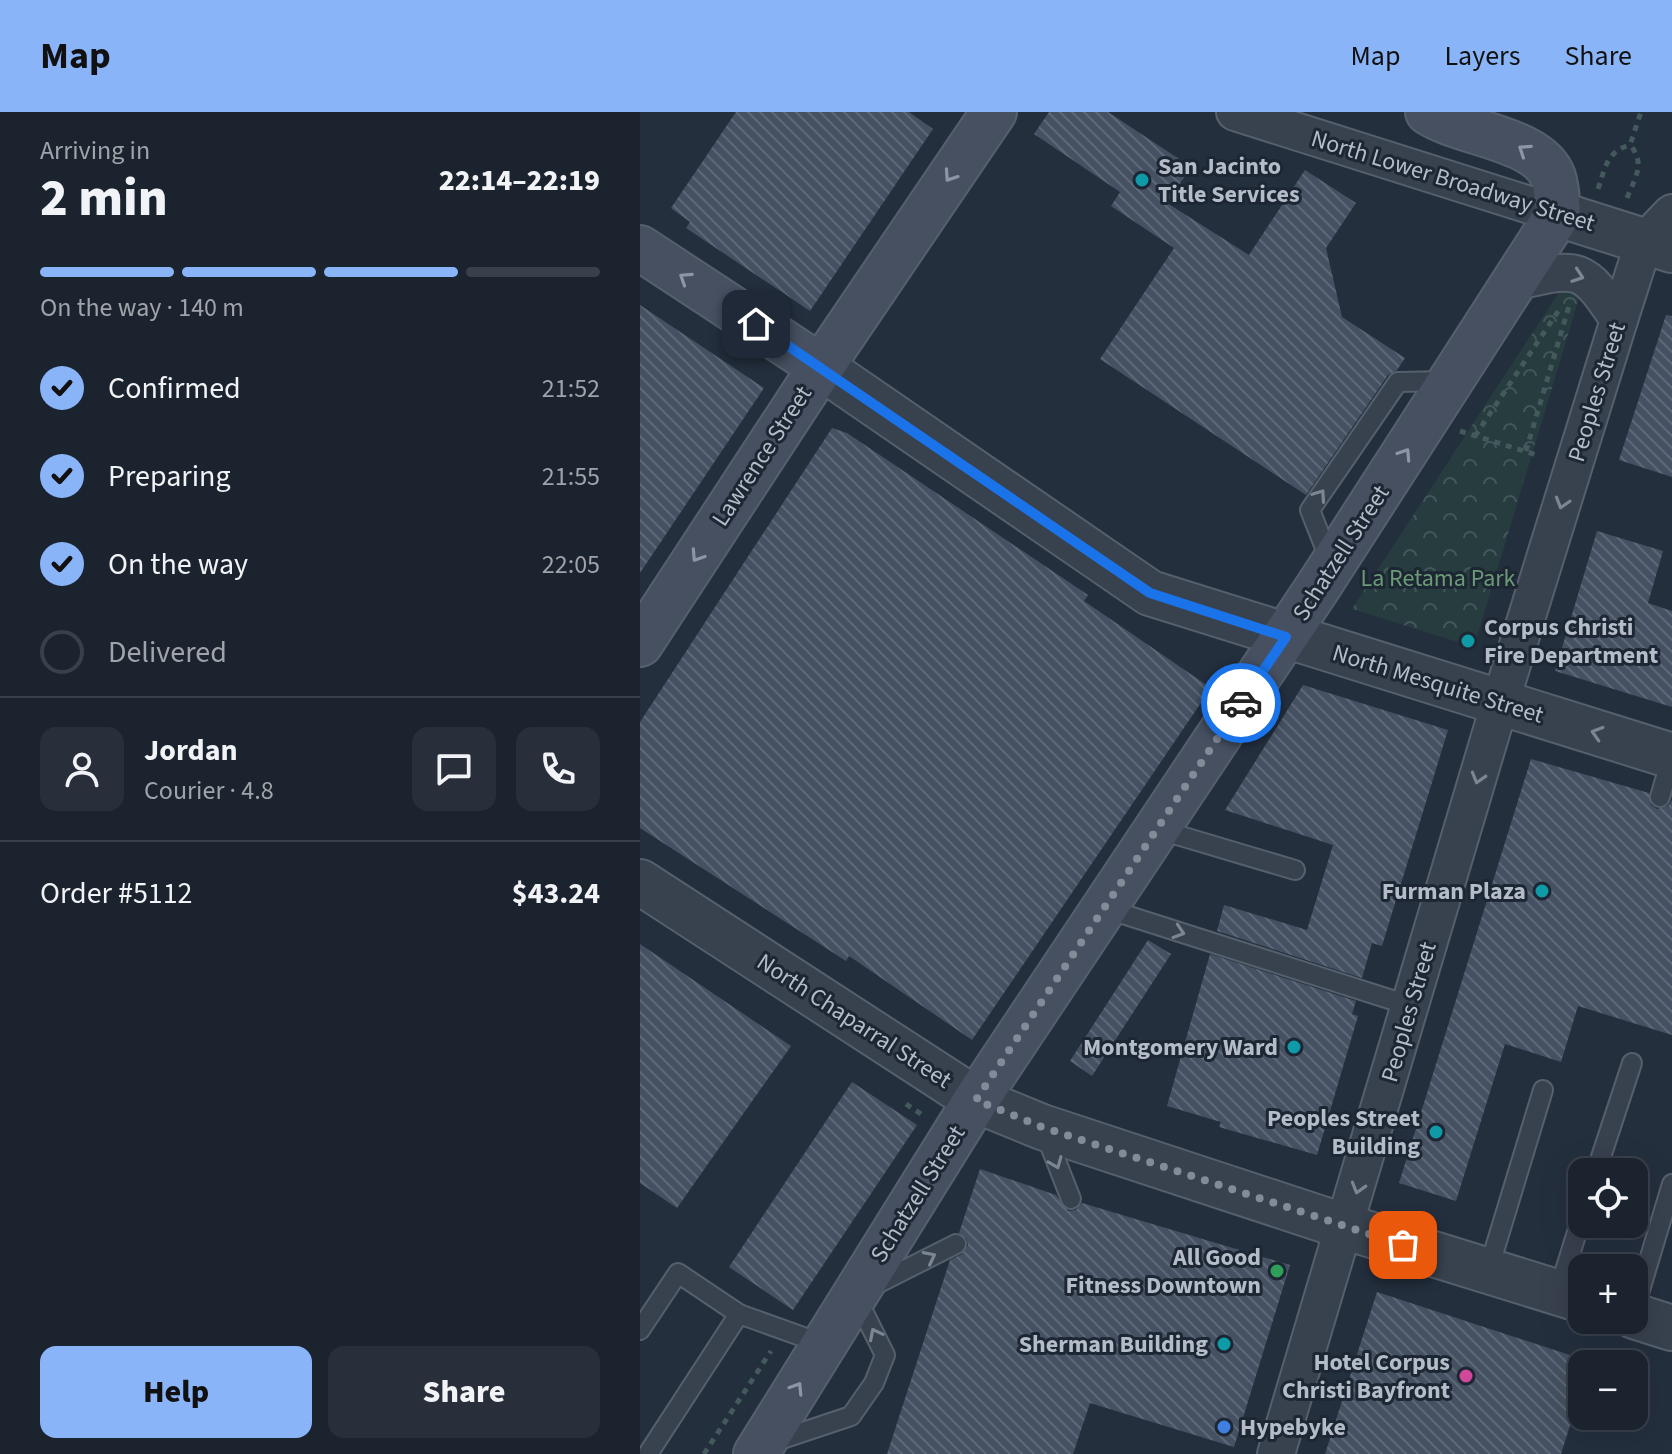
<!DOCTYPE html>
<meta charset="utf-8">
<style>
body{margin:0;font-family:"Source Sans 3",sans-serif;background:#282f3a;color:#f1f3f6;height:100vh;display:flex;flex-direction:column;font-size:30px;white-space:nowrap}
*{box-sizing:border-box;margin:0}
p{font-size:26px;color:#a0a4aa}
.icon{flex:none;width:44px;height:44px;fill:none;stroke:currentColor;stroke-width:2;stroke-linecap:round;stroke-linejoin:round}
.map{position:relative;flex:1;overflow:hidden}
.panel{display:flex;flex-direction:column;background:#1b232e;width:640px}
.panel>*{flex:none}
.buttons{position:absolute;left:928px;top:1046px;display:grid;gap:16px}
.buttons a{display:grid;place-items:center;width:80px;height:80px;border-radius:16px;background:#1b232e;box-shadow:0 8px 32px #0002,0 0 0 2px #39404a;font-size:40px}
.pin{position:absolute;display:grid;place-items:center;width:68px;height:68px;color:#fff;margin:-34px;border-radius:16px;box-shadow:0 4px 12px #0006}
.courier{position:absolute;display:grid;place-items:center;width:80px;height:80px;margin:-40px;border:6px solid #1a73e8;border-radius:50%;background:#fff;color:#222;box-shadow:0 2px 10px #0007}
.head em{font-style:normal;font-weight:800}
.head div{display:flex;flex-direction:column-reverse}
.head{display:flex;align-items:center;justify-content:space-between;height:136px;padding:0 40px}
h1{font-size:52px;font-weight:800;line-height:60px}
.bar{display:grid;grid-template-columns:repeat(4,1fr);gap:12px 8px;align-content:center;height:96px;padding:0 40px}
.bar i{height:10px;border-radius:6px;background:#39404a}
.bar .active{background:#8ab4f8}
.bar p{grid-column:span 4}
.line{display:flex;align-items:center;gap:20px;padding:0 40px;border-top:2px solid #39404a}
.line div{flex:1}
.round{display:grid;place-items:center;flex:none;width:84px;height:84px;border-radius:16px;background:#282f3a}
ol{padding:0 40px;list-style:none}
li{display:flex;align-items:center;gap:24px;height:88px}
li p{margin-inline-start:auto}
li .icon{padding:8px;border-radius:50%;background:#8ab4f8;color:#111;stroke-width:4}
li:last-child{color:#a0a4aa}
li i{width:44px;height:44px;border:4px solid #39404a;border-radius:50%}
.cta{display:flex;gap:16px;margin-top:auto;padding:16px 40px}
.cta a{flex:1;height:92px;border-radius:16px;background:#8ab4f8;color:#111;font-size:32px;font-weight:800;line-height:92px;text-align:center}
.cta a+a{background:#282f3a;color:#f1f3f6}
header{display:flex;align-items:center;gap:48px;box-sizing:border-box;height:112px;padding:0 40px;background:#8ab4f8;color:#111}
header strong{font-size:38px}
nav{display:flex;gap:44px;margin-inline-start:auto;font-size:28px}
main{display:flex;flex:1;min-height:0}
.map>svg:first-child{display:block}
.park{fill:url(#park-crowns)}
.building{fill:url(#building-back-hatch)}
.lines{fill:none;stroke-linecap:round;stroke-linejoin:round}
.service-casing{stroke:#565f6c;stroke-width:22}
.minor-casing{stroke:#565f6c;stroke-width:40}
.tertiary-casing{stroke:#565f6c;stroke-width:48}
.secondary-casing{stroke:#565f6c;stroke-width:48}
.path{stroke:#44595c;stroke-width:5;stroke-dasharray:6 6;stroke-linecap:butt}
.service{stroke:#38414e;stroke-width:18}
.minor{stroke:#38414e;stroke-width:36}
.tertiary{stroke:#38414e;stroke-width:44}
.secondary{stroke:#465061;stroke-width:44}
.oneway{stroke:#8e96a5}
.oneway2{stroke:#7c8592}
.done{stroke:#828b98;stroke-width:8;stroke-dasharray:0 14.4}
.route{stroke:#1a73e8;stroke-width:10}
.culture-dot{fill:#0f9aa8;stroke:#1d2633;stroke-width:3}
.leisure-dot{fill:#2e9e5b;stroke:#1d2633;stroke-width:3}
.hotel-dot{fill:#d1479c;stroke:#1d2633;stroke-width:3}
.shop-dot{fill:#3f7fe0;stroke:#1d2633;stroke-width:3}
.labels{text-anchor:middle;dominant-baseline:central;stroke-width:6;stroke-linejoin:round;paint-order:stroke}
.poi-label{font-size:24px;font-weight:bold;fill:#b4bcc9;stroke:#1d2633;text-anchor:end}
.street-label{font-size:24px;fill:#b4bcc9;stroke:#1d2633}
.park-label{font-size:24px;fill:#6b9a76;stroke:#1d2633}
</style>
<header>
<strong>Map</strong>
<nav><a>Map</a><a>Layers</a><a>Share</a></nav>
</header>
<main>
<section class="panel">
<div class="head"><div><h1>2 min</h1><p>Arriving in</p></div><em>22:14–22:19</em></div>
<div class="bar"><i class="active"></i><i class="active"></i><i class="active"></i><i></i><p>On the way · 140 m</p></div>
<ol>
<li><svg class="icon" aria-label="check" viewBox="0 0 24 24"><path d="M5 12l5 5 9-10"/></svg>Confirmed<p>21:52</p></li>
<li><svg class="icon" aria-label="check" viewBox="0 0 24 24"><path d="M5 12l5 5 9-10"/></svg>Preparing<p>21:55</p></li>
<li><svg class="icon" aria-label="check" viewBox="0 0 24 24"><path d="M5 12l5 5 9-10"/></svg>On the way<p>22:05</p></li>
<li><i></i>Delivered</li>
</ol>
<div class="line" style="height:144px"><a class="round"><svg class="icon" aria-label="person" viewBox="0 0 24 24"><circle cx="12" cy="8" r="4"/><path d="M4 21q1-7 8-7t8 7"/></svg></a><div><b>Jordan</b><p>Courier · 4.8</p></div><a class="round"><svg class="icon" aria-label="chat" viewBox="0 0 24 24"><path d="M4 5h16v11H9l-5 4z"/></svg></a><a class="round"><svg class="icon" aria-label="phone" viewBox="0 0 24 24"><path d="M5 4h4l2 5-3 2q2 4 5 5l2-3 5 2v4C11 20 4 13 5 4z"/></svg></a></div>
<div class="line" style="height:104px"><div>Order #5112</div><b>$43.24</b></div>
<div class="cta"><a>Help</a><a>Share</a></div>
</section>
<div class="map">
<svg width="1032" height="1342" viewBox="0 0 1032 1342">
<defs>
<pattern id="park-crowns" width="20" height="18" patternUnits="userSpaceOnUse" patternTransform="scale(2)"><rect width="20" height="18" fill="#263c3f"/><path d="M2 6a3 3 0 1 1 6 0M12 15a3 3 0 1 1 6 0" fill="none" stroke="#435659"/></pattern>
<pattern id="building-back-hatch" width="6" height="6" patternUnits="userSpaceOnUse" patternTransform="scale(2)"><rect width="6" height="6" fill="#455162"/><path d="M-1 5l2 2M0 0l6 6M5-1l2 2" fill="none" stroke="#5d6877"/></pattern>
</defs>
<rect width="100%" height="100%" fill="#242f3e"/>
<path class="park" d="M925 171 942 176 834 535 712 497Z"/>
<g class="building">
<path d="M96 0H269L293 17 170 199 46 116 50 110 31 96Z"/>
<path d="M409 0H468L551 55 527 91 609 143 665 58 716 91 686 136 702 205 765 246 757 258 748 263 666 383 460 247 534 136 471 94 480 80 394 22Z"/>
<path d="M0 193 124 276 0 461Z"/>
<path d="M1026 203 1032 204V365L979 348Z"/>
<path d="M192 316 207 321 448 483 444 489 571 576 332 928 209 844 206 849 0 716V610Z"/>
<path d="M957 419 1023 439 1008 491 1032 499V595L915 559Z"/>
<path d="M663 573 808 618 742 834 732 831 722 866 577 819 584 793 667 818 693 733 585 698Z"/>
<path d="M891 647 1009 681 1011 693 1017 697 1028 694 1032 688V923L938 894 921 950 865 932 816 1089 759 1071Z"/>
<path d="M508 828 531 842 452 964 430 949Z"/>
<path d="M0 832 151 934 37 1096 0 1071Z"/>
<path d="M570 842 716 889 712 902 718 904 677 1043 579 1015 581 1010 527 994Z"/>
<path d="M212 970 277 1013 153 1198 89 1155Z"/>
<path d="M340 1057 416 1083 428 1099 436 1098 442 1091 650 1153 594 1335 450 1291 433 1342H247L310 1148 322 1142 328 1133 326 1126 319 1121Z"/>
<path d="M737 1180 942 1247V1276L921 1342H685Z"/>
</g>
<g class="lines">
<g class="service-casing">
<g id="service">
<path d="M691 451 670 398 758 270 808 269"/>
<path d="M1020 685 1032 644"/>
<path d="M517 717 655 758"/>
<path d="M464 796 771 894"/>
<path d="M405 1021 431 1087"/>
<path d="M956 1060 992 951"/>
<path d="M848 1159 903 978"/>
<path d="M918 1181 942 1104"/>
<path d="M994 1198 1032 1072"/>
<path d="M99 1202 183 1232"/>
<path d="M0 1218 38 1161 99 1202 8 1342"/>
<path d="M133 1330 211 1304 234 1271 245 1243 215 1183 316 1132"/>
</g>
</g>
<g class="minor-casing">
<g id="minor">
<path d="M595 0 918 102"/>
<path d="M878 169C940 154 944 155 979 208"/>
<path d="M636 1342 860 591 979 208 1004 130 1032 101"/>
</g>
</g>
<g class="tertiary-casing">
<g id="tertiary">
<path d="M918 102 1032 138"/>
<path d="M181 255 510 481 1032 644"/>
<path d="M0 770 336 988 402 1015 706 1115 942 1188"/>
<path d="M994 1204 1032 1216"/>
</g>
</g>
<g class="secondary-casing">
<g id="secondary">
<path d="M0 136 181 255"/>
<path d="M0 532 181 255 354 0"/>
<path d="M116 1342 336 988 678 475 918 102C917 91 917 76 913 65 899 26 821 22 788 0"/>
</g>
</g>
<g class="path">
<path d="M958 77C965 56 967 39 990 33"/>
<path d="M987 86C995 66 1006 51 990 33L1001 0"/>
<path d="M820 319 900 344"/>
<path d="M835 324 921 195"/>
<path d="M886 339 929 194"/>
<path d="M266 992 284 1004"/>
<path d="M64 1342 131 1239"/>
</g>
<use href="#service" class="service"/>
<use href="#minor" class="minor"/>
<use href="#tertiary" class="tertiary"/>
<use href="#secondary" class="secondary"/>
</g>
<defs><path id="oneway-chevron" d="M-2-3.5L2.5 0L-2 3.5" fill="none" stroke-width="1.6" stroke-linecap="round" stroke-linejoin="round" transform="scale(2)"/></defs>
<g class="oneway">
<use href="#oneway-chevron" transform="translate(884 38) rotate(-146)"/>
<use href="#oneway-chevron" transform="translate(310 64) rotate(124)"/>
<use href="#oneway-chevron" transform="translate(45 166) rotate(-147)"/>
<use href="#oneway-chevron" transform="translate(765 342) rotate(-57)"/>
<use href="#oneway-chevron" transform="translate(57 444) rotate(123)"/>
<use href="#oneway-chevron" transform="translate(157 1276) rotate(-58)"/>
</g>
<g class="oneway2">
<use href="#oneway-chevron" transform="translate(938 164) rotate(19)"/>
<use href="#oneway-chevron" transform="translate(680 383) rotate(-55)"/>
<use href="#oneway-chevron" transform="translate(922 391) rotate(107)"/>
<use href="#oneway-chevron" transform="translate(957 621) rotate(-163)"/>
<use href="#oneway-chevron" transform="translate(838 666) rotate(106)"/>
<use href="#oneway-chevron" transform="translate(539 820) rotate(18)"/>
<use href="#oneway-chevron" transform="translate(416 1051) rotate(68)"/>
<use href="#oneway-chevron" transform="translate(718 1076) rotate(106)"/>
<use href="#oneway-chevron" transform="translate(290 1145) rotate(-27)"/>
<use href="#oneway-chevron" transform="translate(235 1222) rotate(-117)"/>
</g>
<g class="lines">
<path class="done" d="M601 591 336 988 402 1015 763 1133"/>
<path class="route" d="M116 212 510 481 646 525 601 591"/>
</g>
<g class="culture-dot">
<circle cx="502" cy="68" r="8"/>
<circle cx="828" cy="529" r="8"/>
<circle cx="902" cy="779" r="8"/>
<circle cx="654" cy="935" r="8"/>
<circle cx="796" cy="1020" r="8"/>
<circle cx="584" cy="1232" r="8"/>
</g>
<circle class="leisure-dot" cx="637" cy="1159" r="8"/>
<circle class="hotel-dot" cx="826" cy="1264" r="8"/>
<circle class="shop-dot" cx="584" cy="1315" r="8"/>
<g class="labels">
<g class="poi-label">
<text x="518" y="54" text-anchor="start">San Jacinto<tspan x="518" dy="28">Title Services</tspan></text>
<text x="844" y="515" text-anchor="start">Corpus Christi<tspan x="844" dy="28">Fire Department</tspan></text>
<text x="886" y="779">Furman Plaza</text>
<text x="638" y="935">Montgomery Ward</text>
<text x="780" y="1006">Peoples Street<tspan x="780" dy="28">Building</tspan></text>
<text x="621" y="1145">All Good<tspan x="621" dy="28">Fitness Downtown</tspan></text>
<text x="568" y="1232">Sherman Building</text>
<text x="810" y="1250">Hotel Corpus<tspan x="810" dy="28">Christi Bayfront</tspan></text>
<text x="600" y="1315" text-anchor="start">Hypebyke</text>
</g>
<g class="street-label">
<text transform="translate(813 69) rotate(17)">North Lower Broadway Street</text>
<text transform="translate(957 280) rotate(-73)">Peoples Street</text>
<text transform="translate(122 344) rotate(-57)">Lawrence Street</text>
<text transform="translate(701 441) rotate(-57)">Schatzell Street</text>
<text transform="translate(798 572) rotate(17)">North Mesquite Street</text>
<text transform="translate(769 900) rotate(-74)">Peoples Street</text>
<text transform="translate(214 909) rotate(33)">North Chaparral Street</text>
<text transform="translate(278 1082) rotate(-58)">Schatzell Street</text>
</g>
<g class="park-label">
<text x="798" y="466">La Retama Park</text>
</g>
</g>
</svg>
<div class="buttons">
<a><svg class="icon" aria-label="locate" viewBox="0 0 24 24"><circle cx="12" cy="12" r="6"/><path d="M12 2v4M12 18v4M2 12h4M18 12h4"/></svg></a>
<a>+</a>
<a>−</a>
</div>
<div class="pin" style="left:763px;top:1133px;background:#ea580c"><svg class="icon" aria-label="bag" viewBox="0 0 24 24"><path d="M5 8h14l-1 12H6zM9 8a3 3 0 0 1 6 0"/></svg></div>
<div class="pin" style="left:116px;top:212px;background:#1f2937"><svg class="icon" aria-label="home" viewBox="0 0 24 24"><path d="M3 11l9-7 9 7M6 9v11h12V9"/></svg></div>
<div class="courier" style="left:601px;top:591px"><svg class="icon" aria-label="car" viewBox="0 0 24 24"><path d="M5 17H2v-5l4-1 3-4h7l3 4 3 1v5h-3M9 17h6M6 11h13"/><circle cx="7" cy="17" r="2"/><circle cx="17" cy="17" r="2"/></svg></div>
</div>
</main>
